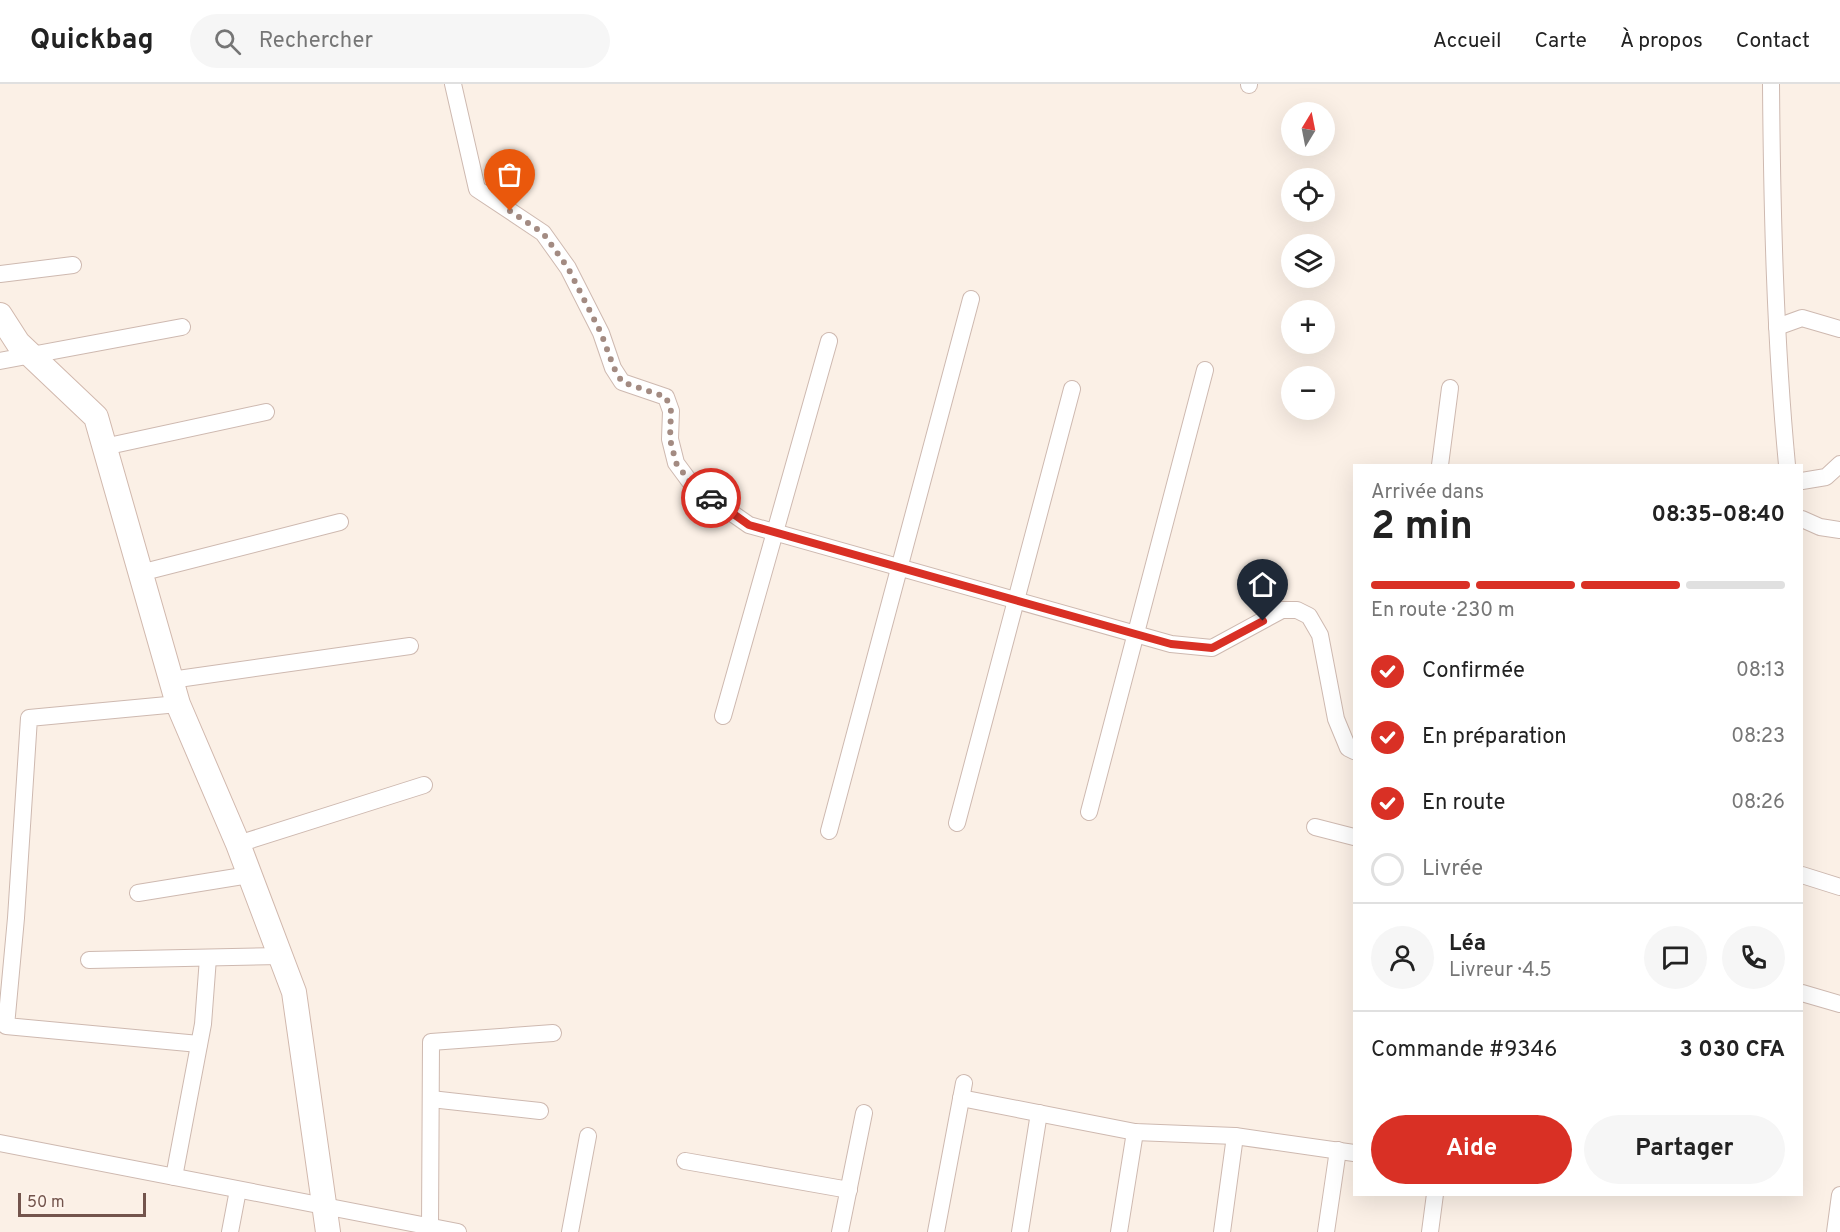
<!DOCTYPE html>
<html lang="fr">
<meta charset="utf-8">
<style>
body{margin:0;font-family:Overpass,sans-serif;background:#f6f6f6;color:#222;height:100vh;display:flex;flex-direction:column;font-size:22px;white-space:nowrap}
*{box-sizing:border-box;margin:0}
p{font-size:20px;color:#767676}
.icon{flex:none;width:33px;height:33px;fill:none;stroke:currentColor;stroke-width:2;stroke-linecap:round;stroke-linejoin:round}
.map{position:relative;flex:1;overflow:hidden}
.sheet{position:absolute;left:1353px;top:380px;width:450px;height:732px;display:flex;flex-direction:column;background:#fff;border-radius:0px;box-shadow:0 6px 24px #0002}
.sheet>*{flex:none}
.needle{width:39px;rotate:10deg}
.tools{position:absolute;left:1281px;top:18px;display:grid;gap:12px}
.tools a{display:grid;place-items:center;width:54px;height:54px;border-radius:50%;background:#fff;box-shadow:0 6px 24px #0002;font-size:30px}
.scale{position:absolute;left:18px;bottom:15px;width:128px;box-sizing:border-box;padding-left:6px;border:3px solid #73544c;border-top:0;font-size:16px;line-height:21px;white-space:nowrap;color:#73544c;-webkit-text-stroke:4px #fef4ec;paint-order:stroke}
.pin{position:absolute;display:grid;place-items:center;width:51px;height:51px;color:#fff;margin:-62px -26px;border-radius:50% 50% 50% 0;rotate:-45deg;box-shadow:0 0 6px #0007}
.pin .icon{rotate:45deg}
.courier{position:absolute;display:grid;place-items:center;width:60px;height:60px;margin:-30px;border:4px solid #d93025;border-radius:50%;background:#fff;color:#222;box-shadow:0 2px 8px #0007}
.summary em{font-style:normal;font-weight:700}
.summary div{display:flex;flex-direction:column-reverse}
.summary{display:flex;align-items:center;justify-content:space-between;height:102px;padding:0 18px}
h1{font-size:39px;font-weight:700;line-height:45px}
.bar{display:grid;grid-template-columns:repeat(4,1fr);gap:9px 6px;align-content:center;height:72px;padding:0 18px}
.bar i{height:8px;border-radius:4px;background:#e0e0e0}
.bar .selected{background:#d93025}
.bar p{grid-column:span 4}
.line{display:flex;align-items:center;gap:15px;padding:0 18px;border-top:2px solid #e0e0e0}
.line div{flex:1}
.round{display:grid;place-items:center;flex:none;width:63px;height:63px;border-radius:32px;background:#f6f6f6}
ol{padding:0 18px;list-style:none}
li{display:flex;align-items:center;gap:18px;height:66px}
li p{margin-inline-start:auto}
li .icon{padding:6px;border-radius:50%;background:#d93025;color:#fff;stroke-width:4}
li:last-child{color:#767676}
li i{width:33px;height:33px;border:3px solid #e0e0e0;border-radius:50%}
.action{display:flex;gap:12px;margin-top:auto;padding:12px 18px}
.action a{flex:1;height:69px;border-radius:36px;background:#d93025;color:#fff;font-size:24px;font-weight:700;line-height:69px;text-align:center}
.action a+a{background:#f6f6f6;color:#222}
header{display:flex;align-items:center;gap:36px;box-sizing:border-box;height:84px;padding:0 30px;background:#fff;border-bottom:2px solid #e0e0e0}
header strong{font-size:28px}
nav{display:flex;gap:33px;margin-inline-start:auto;font-size:21px}
.search{width:420px;height:54px;background:#f6f6f6;display:flex;align-items:center;gap:15px;box-sizing:border-box;padding:0 21px;border-radius:33px;color:#767676;font-size:22px}
.map>svg:first-child{display:block}
.lines{fill:none;stroke-linecap:round;stroke-linejoin:round}
.street-casing{stroke:#ceb9b0;stroke-width:18}
.secondary-casing{stroke:#d1b8ad;stroke-width:26}
.street{stroke:#fff;stroke-width:16}
.secondary{stroke:#fff;stroke-width:24}
.done{stroke:#a38b82;stroke-width:6;stroke-dasharray:0 10.8}
.route{stroke:#d93025;stroke-width:8}
</style>
<header>
<strong>Quickbag</strong>
<div class="search"><svg class="icon" aria-label="search" viewBox="0 0 24 24"><circle cx="10" cy="10" r="6"/><path d="M15 15l6 6"/></svg>Rechercher</div>
<nav><a>Accueil</a><a>Carte</a><a>À propos</a><a>Contact</a></nav>
</header>
<div class="map">
<svg width="1840" height="1148" viewBox="0 0 1840 1148">
<rect width="100%" height="100%" fill="#fbf0e6"/>
<g class="lines">
<g class="street-casing">
<g id="street">
<path d="M453 0 477 105 543 149 568 184 601 249 613 284 622 298 666 313 671 327 670 355 676 379 693 402 749 441 1171 560 1212 564 1282 526H1297L1309 532 1320 551 1336 635 1348 664 1354 667"/>
<path d="M1249 0V1"/>
<path d="M1771 0C1772 127 1775 254 1787 381"/>
<path d="M0 190 73 181"/>
<path d="M1777 243 1802 234 1840 245"/>
<path d="M0 277 182 243"/>
<path d="M104 363 266 328"/>
<path d="M1440 381 1450 304"/>
<path d="M1802 397 1826 393 1840 380"/>
<path d="M1802 435 1820 443 1840 446"/>
<path d="M140 489 340 438"/>
<path d="M171 596 410 562"/>
<path d="M178 620 29 634 16 834 6 942 199 960"/>
<path d="M723 632 829 257"/>
<path d="M1089 728 1205 286"/>
<path d="M957 739 1072 305"/>
<path d="M1315 743 1354 753"/>
<path d="M829 747 971 215"/>
<path d="M238 760 424 701"/>
<path d="M1802 791 1840 803"/>
<path d="M138 809 249 791"/>
<path d="M89 876 280 872"/>
<path d="M1802 909 1840 920"/>
<path d="M961 1014 1135 1048 1235 1052 1354 1069"/>
<path d="M431 1015 540 1027"/>
<path d="M0 1059 458 1148"/>
<path d="M685 1077 849 1106"/>
<path d="M174 1093 203 940 208 874"/>
<path d="M430 1143 431 958 553 949"/>
<path d="M230 1148 238 1106"/>
<path d="M570 1148 588 1052"/>
<path d="M840 1148 864 1029"/>
<path d="M936 1148 964 999"/>
<path d="M1020 1148 1039 1029"/>
<path d="M1119 1148 1135 1048"/>
<path d="M1222 1148 1235 1052"/>
<path d="M1326 1148 1338 1066"/>
<path d="M1430 1148 1435 1110"/>
<path d="M1835 1148 1840 1111"/>
</g>
</g>
<g class="secondary-casing">
<path id="secondary" d="M0 231 18 259 96 333 178 620 238 760 294 908 328 1148"/>
</g>
<use href="#street" class="street"/>
<use href="#secondary" class="secondary"/>
</g>
<g class="lines">
<path class="done" d="M510 127 543 149 568 184 601 249 614 284 622 298 666 313 671 327 670 355 676 379 693 402 711 414"/>
<path class="route" d="M711 414 749 441 1171 560 1212 564 1263 537"/>
</g>
</svg>
<div class="tools">
<a><svg class="needle" viewBox="-14 -14 28 28"><path d="M0-13l5 13h-10z" fill="#e53935"/><path d="M0 13l5-13h-10z" fill="#767676"/></svg></a>
<a><svg class="icon" aria-label="locate" viewBox="0 0 24 24"><circle cx="12" cy="12" r="6"/><path d="M12 2v4M12 18v4M2 12h4M18 12h4"/></svg></a>
<a><svg class="icon" aria-label="layers" viewBox="0 0 24 24"><path d="M12 4l9 5-9 5-9-5zM3 14l9 5 9-5"/></svg></a>
<a>+</a>
<a>−</a>
</div>
<div class="scale">50 m</div>
<div class="pin" style="left:510px;top:127px;background:#ea580c"><svg class="icon" aria-label="bag" viewBox="0 0 24 24"><path d="M5 8h14l-1 12H6zM9 8a3 3 0 0 1 6 0"/></svg></div>
<div class="pin" style="left:1263px;top:537px;background:#1f2937"><svg class="icon" aria-label="home" viewBox="0 0 24 24"><path d="M3 11l9-7 9 7M6 9v11h12V9"/></svg></div>
<div class="courier" style="left:711px;top:414px"><svg class="icon" aria-label="car" viewBox="0 0 24 24"><path d="M5 17H2v-5l4-1 3-4h7l3 4 3 1v5h-3M9 17h6M6 11h13"/><circle cx="7" cy="17" r="2"/><circle cx="17" cy="17" r="2"/></svg></div>
<section class="sheet">
<div class="summary"><div><h1>2 min</h1><p>Arrivée dans</p></div><em>08:35–08:40</em></div>
<div class="bar"><i class="selected"></i><i class="selected"></i><i class="selected"></i><i></i><p>En route · 230 m</p></div>
<ol>
<li><svg class="icon" aria-label="check" viewBox="0 0 24 24"><path d="M5 12l5 5 9-10"/></svg>Confirmée<p>08:13</p></li>
<li><svg class="icon" aria-label="check" viewBox="0 0 24 24"><path d="M5 12l5 5 9-10"/></svg>En préparation<p>08:23</p></li>
<li><svg class="icon" aria-label="check" viewBox="0 0 24 24"><path d="M5 12l5 5 9-10"/></svg>En route<p>08:26</p></li>
<li><i></i>Livrée</li>
</ol>
<div class="line" style="height:108px"><a class="round"><svg class="icon" aria-label="person" viewBox="0 0 24 24"><circle cx="12" cy="8" r="4"/><path d="M4 21q1-7 8-7t8 7"/></svg></a><div><b>Léa</b><p>Livreur · 4.5</p></div><a class="round"><svg class="icon" aria-label="chat" viewBox="0 0 24 24"><path d="M4 5h16v11H9l-5 4z"/></svg></a><a class="round"><svg class="icon" aria-label="phone" viewBox="0 0 24 24"><path d="M5 4h4l2 5-3 2q2 4 5 5l2-3 5 2v4C11 20 4 13 5 4z"/></svg></a></div>
<div class="line" style="height:78px"><div>Commande #9346</div><b>3 030 CFA</b></div>
<div class="action"><a>Aide</a><a>Partager</a></div>
</section>
</div>
